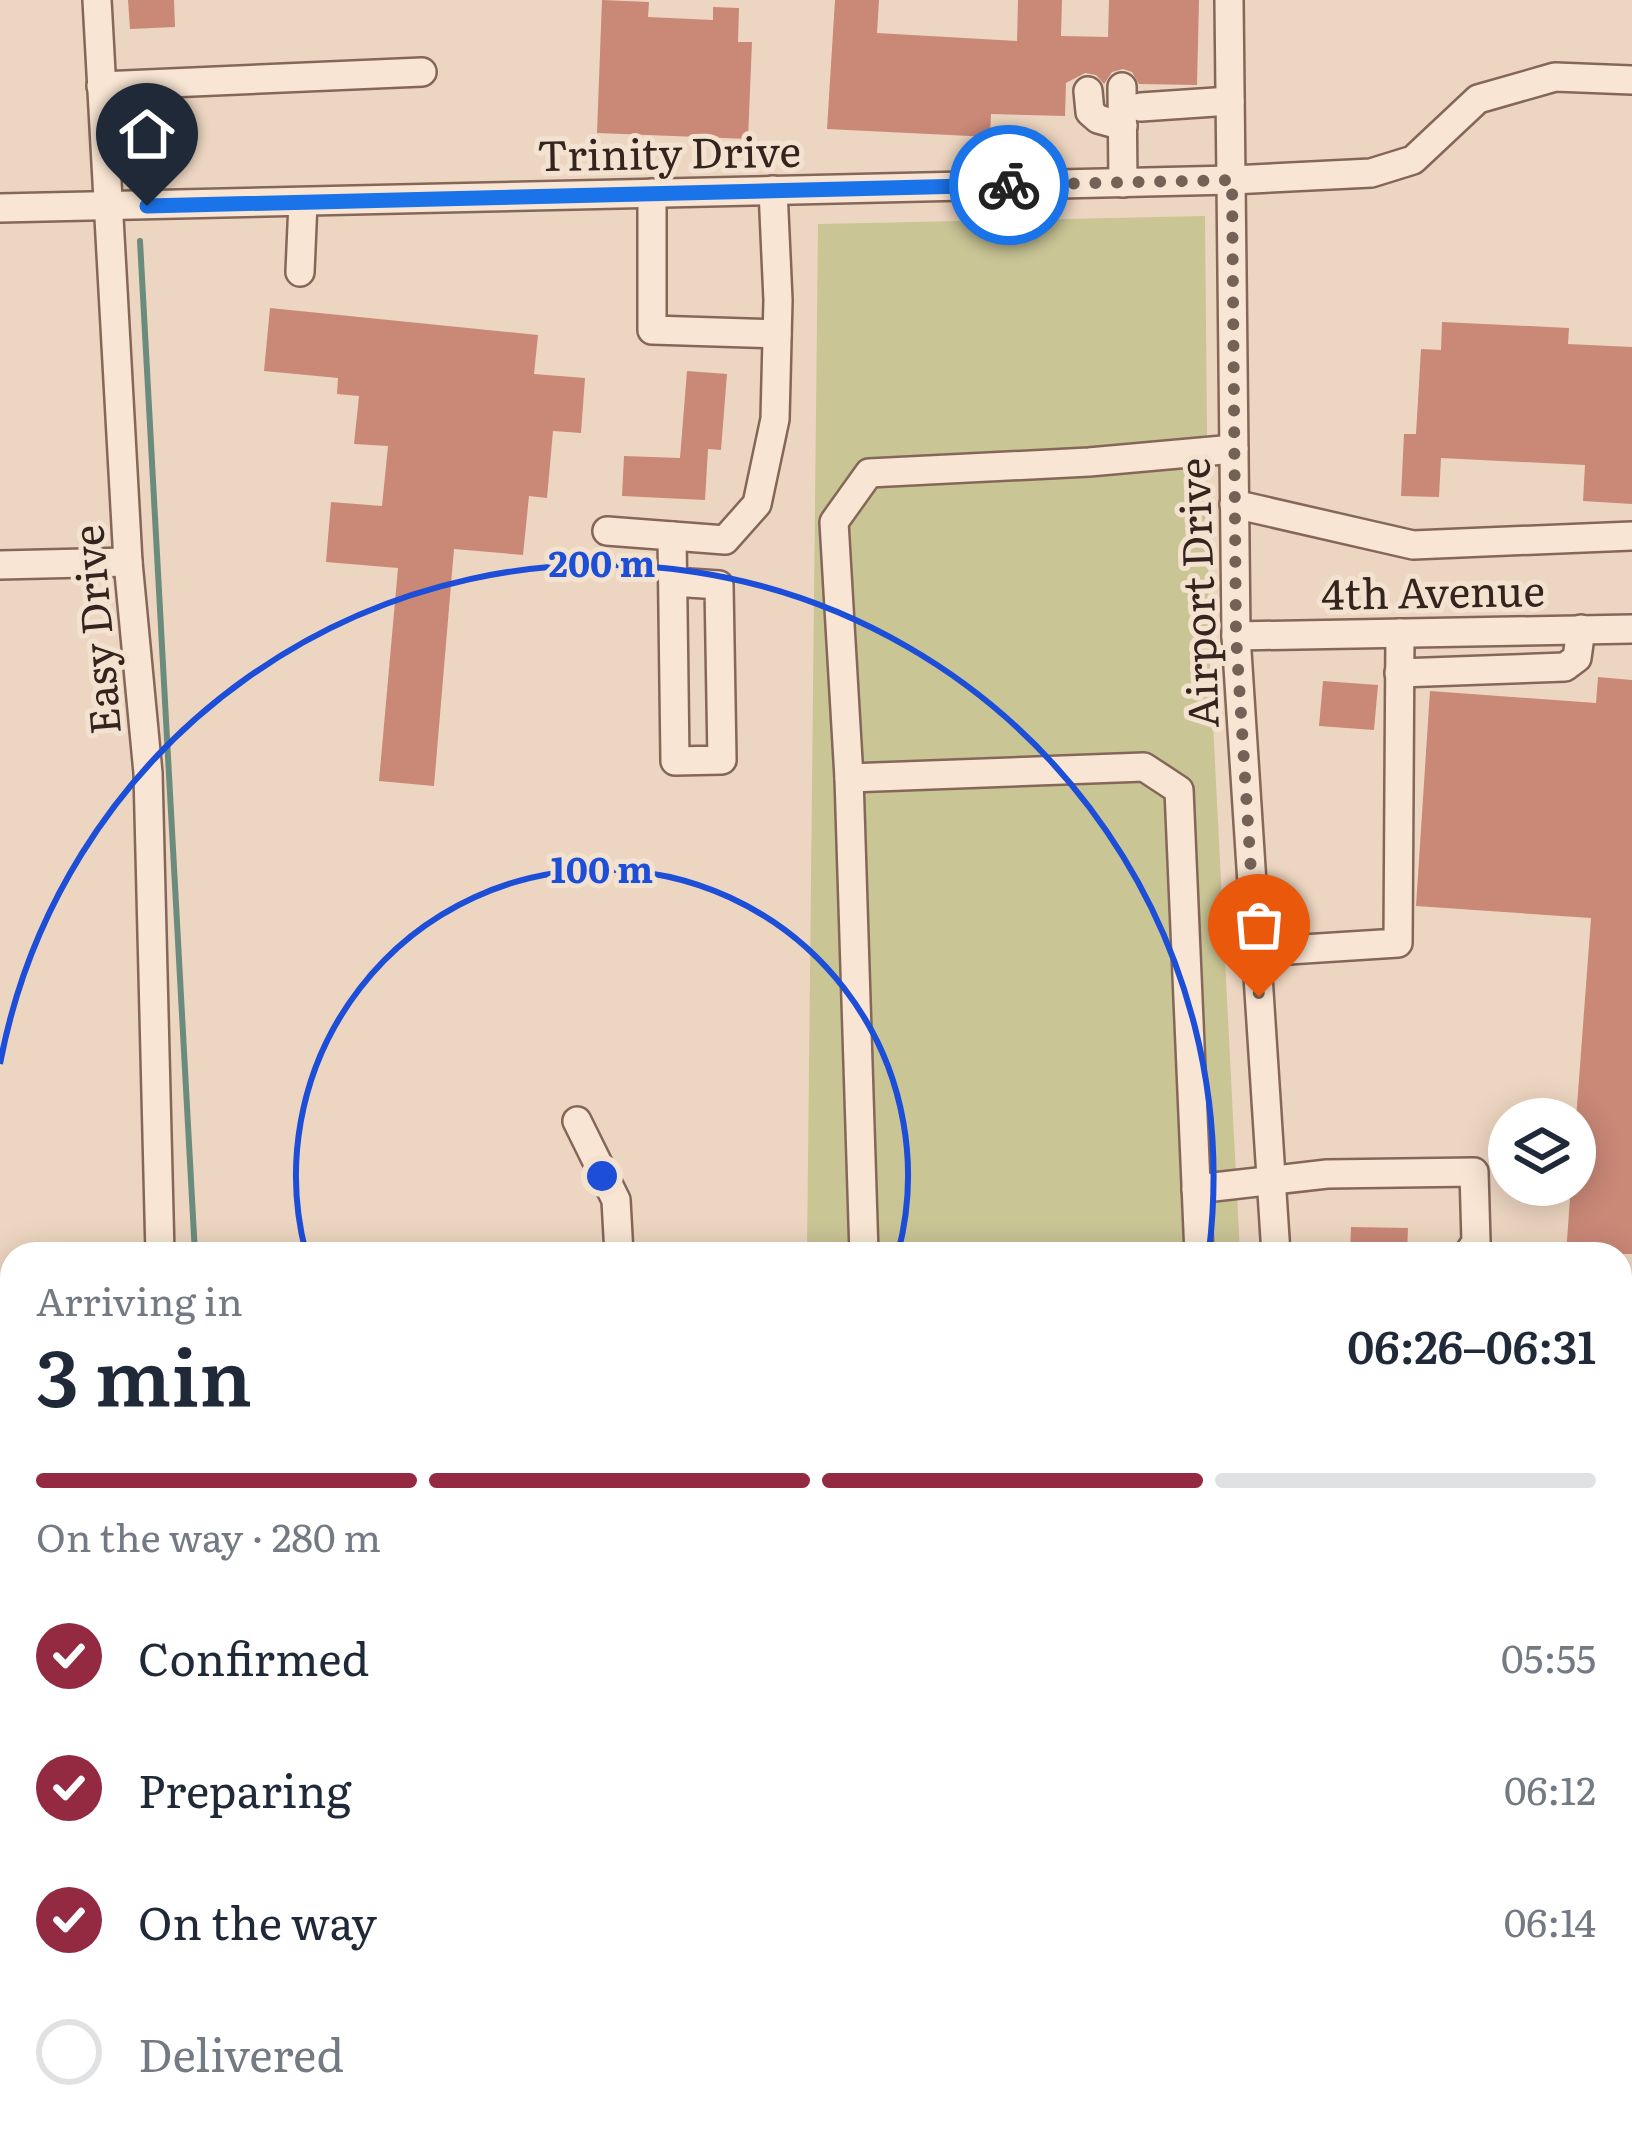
<!DOCTYPE html>
<meta charset="utf-8">
<style>
body{margin:0;font-family:Literata,serif;background:#f6f6f7;color:#1f2937;height:100vh;display:flex;flex-direction:column;font-size:45px;white-space:nowrap}
*{box-sizing:border-box;margin:0}
p{font-size:39px;color:#747a83}
.icon{flex:none;width:66px;height:66px;fill:none;stroke:currentColor;stroke-width:2;stroke-linecap:round;stroke-linejoin:round}
.map{position:relative;flex:1;overflow:hidden}
.panel{position:absolute;left:0px;top:1242px;width:1632px;height:903px;display:flex;flex-direction:column;background:#fff;border-radius:36px 36px 0 0;box-shadow:0 6px 30px #0003}
.panel>*{flex:none}
.fabs{position:absolute;left:1488px;top:1098px;display:grid;gap:24px}
.fabs a{display:grid;place-items:center;width:108px;height:108px;border-radius:50%;background:#fff;box-shadow:0 6px 30px #0003;font-size:60px}
.pin{position:absolute;display:grid;place-items:center;width:102px;height:102px;color:#fff;margin:-123px -51px;border-radius:50% 50% 50% 0;rotate:-45deg;box-shadow:0 0 12px #0007}
.pin .icon{rotate:45deg}
.courier{position:absolute;display:grid;place-items:center;width:120px;height:120px;margin:-60px;border:9px solid #1a73e8;border-radius:50%;background:#fff;color:#222;box-shadow:0 3px 15px #0007}
.overview em{font-style:normal;font-weight:600}
.overview div{display:flex;flex-direction:column-reverse}
.overview{display:flex;align-items:center;justify-content:space-between;height:204px;padding:0 36px}
h1{font-size:78px;font-weight:600;line-height:90px}
.bar{display:grid;grid-template-columns:repeat(4,1fr);gap:18px 12px;align-content:center;height:144px;padding:0 36px}
.bar i{height:15px;border-radius:9px;background:#e0e1e3}
.bar .current{background:#932a42}
.bar p{grid-column:span 4}
ol{padding:0 36px;list-style:none}
li{display:flex;align-items:center;gap:36px;height:132px}
li p{margin-inline-start:auto}
li .icon{padding:12px;border-radius:50%;background:#932a42;color:#fff;stroke-width:4}
li:last-child{color:#747a83}
li i{width:66px;height:66px;border:6px solid #e0e1e3;border-radius:50%}
.map>svg:first-child{display:block}
.green{fill:#cac595}
.lines{fill:none;stroke-linecap:round;stroke-linejoin:round}
.stream{stroke:#6b8c7d;stroke-width:6}
.building{fill:#ca8877}
.minor-casing{stroke:#856759;stroke-width:32}
.minor{stroke:#f8e5d3;stroke-width:27}
.done{stroke:#756256;stroke-width:12;stroke-dasharray:0 21.6}
.route{stroke:#1a73e8;stroke-width:15}
.ring{fill:none;stroke:#1d4ed8;stroke-width:6}
.labels{text-anchor:middle;dominant-baseline:central;stroke-width:10;stroke-linejoin:round;paint-order:stroke}
.street-label{font-size:42px;fill:#35231d;stroke:#f4e2d0}
.centre{fill:#1d4ed8;stroke:#f4e2d0;stroke-width:6}
.ring-label{font-size:36px;text-anchor:middle;font-weight:bold;fill:#1d4ed8;stroke:#f4e2d0;stroke-width:10;stroke-linejoin:round;paint-order:stroke}
</style>
<div class="map">
<svg width="1632" height="2143" viewBox="0 0 1632 2143">
<rect width="100%" height="100%" fill="#edd6c1"/>
<path class="green" d="M1205 216 1209 645 1240 1254H807L818 224Z"/>
<g class="lines">
<g class="stream">
<path d="M140 241 195 1254"/>
<path d="M600 2133 603 2143"/>
</g>
</g>
<g class="building">
<path d="M128 0H174L175 27 130 29Z"/>
<path d="M602 0 649 2 648 17 713 20V7L739 8 738 42H752L748 139 597 133Z"/>
<path d="M835 0H879L877 33 1017 41 1018 0H1062L1061 36 1108 37 1109 0H1199L1197 85 1139 84 1132 72 1123 69 1112 72 1104 84 1096 75 1085 73 1066 83 1065 116 991 114 990 137 827 129Z"/>
<path d="M270 308 538 335 534 374 585 378 581 433 553 431 547 498 529 496 523 555 454 549 434 786 379 781 398 568 326 562 331 502 382 506 388 446 354 444 359 396 337 394 338 378 264 371Z"/>
<path d="M1442 322 1569 328 1568 344 1632 347V504L1583 501 1585 465 1441 458 1439 497 1401 496 1404 434H1416L1421 349 1441 350Z"/>
<path d="M687 371 727 374 721 450 708 449 705 500 622 496 624 456 680 458Z"/>
<path d="M1598 677 1632 680V1254H1566L1571 1185H1575V1133L1591 918 1416 906 1430 691 1596 703Z"/>
<path d="M1323 681 1378 685 1374 730 1319 726Z"/>
<path d="M1351 1227 1408 1228 1407 1254H1350Z"/>
</g>
<g class="lines">
<g class="minor-casing">
<g id="minor">
<path d="M97 0 128 562 148 773 160 1254"/>
<path d="M1229 0 1236 636 1276 1254"/>
<path d="M101 86 422 72"/>
<path d="M1122 87 1123 183"/>
<path d="M1088 91 1090 112 1098 119 1123 126"/>
<path d="M1141 107 1230 101"/>
<path d="M652 193V330L777 334"/>
<path d="M0 208 1232 180 1371 173 1413 160 1478 99 1555 77 1632 80"/>
<path d="M300 272 303 202"/>
<path d="M1234 504 1413 545 1632 536"/>
<path d="M607 531 725 540 757 504 775 419 778 300 773 190"/>
<path d="M672 536 675 761 722 760 719 585 673 582"/>
<path d="M0 565 128 562"/>
<path d="M1236 636 1632 629"/>
<path d="M1399 673 1565 667 1577 658 1581 629"/>
<path d="M849 778 1144 767 1179 790 1199 1254"/>
<path d="M1256 952 1398 943 1400 633"/>
<path d="M577 1121 616 1200 619 1254"/>
<path d="M1196 1189 1327 1174 1474 1172 1476 1242 1468 1254"/>
<path d="M864 1254 849 778 834 522 869 473 1089 462 1234 449"/>
<path d="M0 1490 12 1492"/>
<path d="M1620 1504 1632 1503"/>
<path d="M0 1609H12"/>
<path d="M1620 1775 1632 1774"/>
<path d="M0 1800H12"/>
<path d="M1620 2007 1632 2001"/>
<path d="M0 2033 12 2031"/>
<path d="M813 2133 814 2143"/>
<path d="M1243 2133 1244 2143"/>
<path d="M1317 2133V2143"/>
<path d="M1502 2133V2143"/>
</g>
</g>
<use href="#minor" class="minor"/>
</g>
<g class="lines">
<path class="done" d="M1009 185 1232 180 1236 636 1259 997"/>
<path class="route" d="M147 206 1009 185"/>
</g>
<g class="ring">
<path d="M306 1253A306 306 0 1 1 898 1253"/>
<path d="M11 1334A612 612 0 0 1 0 1288M0 1064A612 612 0 0 1 1209 1251"/>
</g>
<g class="labels">
<g class="street-label">
<text transform="translate(669 151) rotate(-1)">Trinity Drive</text>
<text transform="translate(1433 590) rotate(-1)">4th Avenue</text>
<text transform="translate(1196 593) rotate(-92)">Airport Drive</text>
<text transform="translate(94 630) rotate(-95)">Easy Drive</text>
</g>
</g>
<circle cx="602" cy="1176" r="18" class="centre"/>
<g class="ring-label">
<text x="602" y="577">200 m</text>
<text x="602" y="883">100 m</text>
</g>
</svg>
<div class="fabs">
<a><svg class="icon" aria-label="layers" viewBox="0 0 24 24"><path d="M12 4l9 5-9 5-9-5zM3 14l9 5 9-5"/></svg></a>
</div>
<div class="pin" style="left:1259px;top:997px;background:#ea580c"><svg class="icon" aria-label="bag" viewBox="0 0 24 24"><path d="M5 8h14l-1 12H6zM9 8a3 3 0 0 1 6 0"/></svg></div>
<div class="pin" style="left:147px;top:206px;background:#1f2937"><svg class="icon" aria-label="home" viewBox="0 0 24 24"><path d="M3 11l9-7 9 7M6 9v11h12V9"/></svg></div>
<div class="courier" style="left:1009px;top:185px"><svg class="icon" aria-label="bike" viewBox="0 0 24 24"><circle cx="6" cy="16" r="4"/><circle cx="18" cy="16" r="4"/><path d="M6 16l4-8h5l3 8M10 8l3 8H6M13 5h3"/></svg></div>
<section class="panel">
<div class="overview"><div><h1>3 min</h1><p>Arriving in</p></div><em>06:26–06:31</em></div>
<div class="bar"><i class="current"></i><i class="current"></i><i class="current"></i><i></i><p>On the way · 280 m</p></div>
<ol>
<li><svg class="icon" aria-label="check" viewBox="0 0 24 24"><path d="M5 12l5 5 9-10"/></svg>Confirmed<p>05:55</p></li>
<li><svg class="icon" aria-label="check" viewBox="0 0 24 24"><path d="M5 12l5 5 9-10"/></svg>Preparing<p>06:12</p></li>
<li><svg class="icon" aria-label="check" viewBox="0 0 24 24"><path d="M5 12l5 5 9-10"/></svg>On the way<p>06:14</p></li>
<li><i></i>Delivered</li>
</ol>
</section>
</div>
